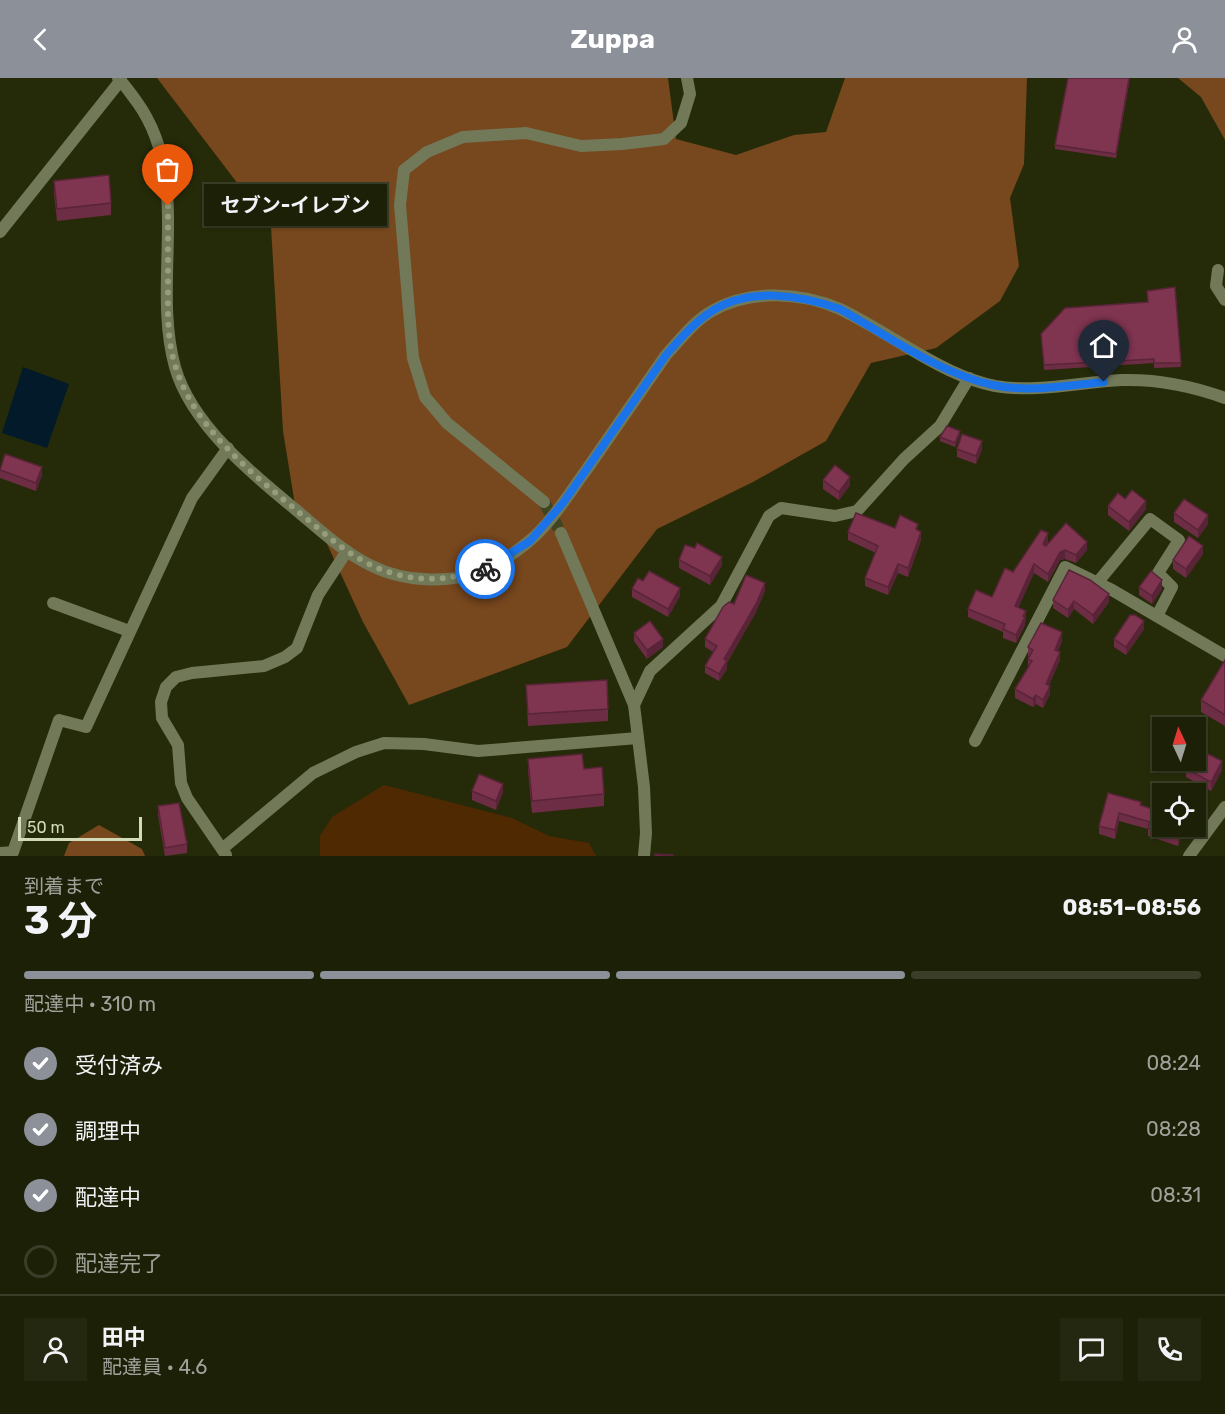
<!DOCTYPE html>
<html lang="ja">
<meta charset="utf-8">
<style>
body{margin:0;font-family:Rubik,"Noto Sans JP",sans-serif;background:#252811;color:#f1f3f6;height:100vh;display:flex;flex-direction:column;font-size:22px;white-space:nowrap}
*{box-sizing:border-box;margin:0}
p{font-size:20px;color:#a0a39b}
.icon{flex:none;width:33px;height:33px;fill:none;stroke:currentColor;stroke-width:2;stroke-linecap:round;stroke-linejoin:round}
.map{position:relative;height:778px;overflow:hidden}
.details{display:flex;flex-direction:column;background:#1c2007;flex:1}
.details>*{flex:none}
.needle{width:39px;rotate:356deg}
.tools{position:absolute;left:1152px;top:639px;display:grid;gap:12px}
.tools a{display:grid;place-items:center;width:54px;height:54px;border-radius:0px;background:#1c2007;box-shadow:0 2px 4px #0004,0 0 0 2px #3a3e28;font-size:30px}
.scale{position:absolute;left:18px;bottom:15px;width:124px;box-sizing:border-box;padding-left:6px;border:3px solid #d1dab9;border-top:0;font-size:16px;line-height:21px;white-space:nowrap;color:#d1dab9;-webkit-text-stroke:4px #252b09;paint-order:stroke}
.pin{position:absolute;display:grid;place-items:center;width:51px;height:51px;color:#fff;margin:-62px -26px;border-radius:50% 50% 50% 0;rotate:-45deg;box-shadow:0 0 6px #0007}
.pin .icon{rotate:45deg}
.courier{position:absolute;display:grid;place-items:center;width:60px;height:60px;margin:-30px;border:4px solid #1a73e8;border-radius:50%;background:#fff;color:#222;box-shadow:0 2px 8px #0007}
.bubble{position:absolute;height:42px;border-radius:0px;background:#1c2007;box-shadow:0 2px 4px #0004,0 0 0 2px #3a3e28;font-size:20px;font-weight:700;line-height:42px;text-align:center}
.overview em{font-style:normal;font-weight:700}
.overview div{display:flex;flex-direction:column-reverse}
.overview{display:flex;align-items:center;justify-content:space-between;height:102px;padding:0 24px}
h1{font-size:39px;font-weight:700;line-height:45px}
.bar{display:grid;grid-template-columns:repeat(4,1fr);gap:9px 6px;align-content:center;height:72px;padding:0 24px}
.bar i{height:8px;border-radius:4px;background:#3a3e28}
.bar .on{background:#8c9099}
.bar p{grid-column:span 4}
.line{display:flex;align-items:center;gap:15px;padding:0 24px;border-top:2px solid #3a3e28}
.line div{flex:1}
.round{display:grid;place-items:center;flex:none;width:63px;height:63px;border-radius:0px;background:#252811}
ol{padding:0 24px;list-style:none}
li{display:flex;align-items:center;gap:18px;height:66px}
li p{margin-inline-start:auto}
li .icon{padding:6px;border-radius:50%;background:#8c9099;color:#fff;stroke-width:4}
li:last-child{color:#a0a39b}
li i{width:33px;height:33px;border:3px solid #3a3e28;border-radius:50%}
header{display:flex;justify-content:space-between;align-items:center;height:78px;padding:0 24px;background:#8c9099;color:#fff;font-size:27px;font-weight:700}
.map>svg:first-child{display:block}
.green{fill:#4f2901}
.forest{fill:#77471d}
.water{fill:#021a29}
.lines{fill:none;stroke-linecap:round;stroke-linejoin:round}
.minor-tunnel{stroke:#3f4523;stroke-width:12;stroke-dasharray:12 6;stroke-linecap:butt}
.minor{stroke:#717959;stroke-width:12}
.tertiary{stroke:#717959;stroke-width:12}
.wall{fill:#6d2d45}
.shaded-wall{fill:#592438}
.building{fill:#7f3450;stroke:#592438;stroke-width:1.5}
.done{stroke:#959d7b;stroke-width:6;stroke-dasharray:0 10.8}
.route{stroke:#1a73e8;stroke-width:8}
</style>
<header><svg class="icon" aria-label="back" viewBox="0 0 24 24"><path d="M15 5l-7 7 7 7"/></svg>Zuppa<svg class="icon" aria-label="person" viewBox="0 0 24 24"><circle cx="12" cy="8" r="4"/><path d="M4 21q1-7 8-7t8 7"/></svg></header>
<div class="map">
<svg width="1225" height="778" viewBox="0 0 1225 778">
<rect width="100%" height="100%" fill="#252b09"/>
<path class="green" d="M384 707 512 740 549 758 589 765 596 778H320V758L332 739Z"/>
<g class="forest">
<path d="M157 0H668L676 61 736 77 794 57 826 54 845 0H1027L1024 86 1010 120 1019 188 1000 223 936 270 871 285 826 363 753 404 657 451 567 569 409 627 363 544 322 455 295 427 283 353 271 149Z"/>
<path d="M1178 0H1225V62L1201 19Z"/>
<path d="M99 747 142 771 145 778H64L69 765Z"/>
</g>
<path class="water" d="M23 289 69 306 47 370 2 355Z"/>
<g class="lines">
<path class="minor-tunnel" d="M544 424 561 455"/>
<g class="minor">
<path d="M1218 192 1216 208 1225 222"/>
<path d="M544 424 447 345 425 319 413 280 400 127 404 92 427 74 463 59 526 55 581 68 622 66 664 61 681 45 690 16 687 0"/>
<path d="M561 455 634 627 644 709 646 755 644 778"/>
<path d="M1097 505 1150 441 1179 462 1158 495 1172 509 1157 538"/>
<path d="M53 525 129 553"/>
<path d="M634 627 650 593 721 528 769 438 781 430 835 438 857 433 904 381 940 348 969 300"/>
<path d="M975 663 1065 489 1112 512 1225 578"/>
<path d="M222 771 313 695 356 674 384 665 424 666 478 673 638 660"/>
<path d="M0 775 13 774 59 642 86 649 192 420 228 370"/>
<path d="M226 777 187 720 181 705 178 667 162 640 161 624 166 609 176 599 192 595 264 588 285 579 297 570 318 517 347 473"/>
<path d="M1189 778 1225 729"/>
</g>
<g class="tertiary">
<path d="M118 0C125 7 131 16 137 24 193 102 151 202 175 289 191 346 251 395 295 431 319 451 342 473 370 487 405 505 455 507 491 489 503 483 517 473 528 464 550 447 570 414 587 391 613 353 640 315 666 277 680 262 694 243 712 233 750 211 801 214 840 231 863 242 885 256 907 269 934 285 964 302 995 308 1037 315 1080 304 1122 302 1158 301 1192 308 1225 320"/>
<path d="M0 154 121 2"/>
</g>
</g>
<g class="wall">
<path d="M1068 0H1130L1116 80 1055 71V67Z"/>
<path d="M54 103 111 125V137L57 143 54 115Z"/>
<path d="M1175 209 1181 289 1154 290V285L1044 292 1041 261 1148 224Z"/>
<path d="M960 357 955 369 940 363V359Z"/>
<path d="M957 371H982L976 386 957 379Z"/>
<path d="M0 392 42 397 36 413 0 400Z"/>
<path d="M823 402 850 407 839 422 823 411Z"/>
<path d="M1125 421 1146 431 1129 453 1108 437V428Z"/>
<path d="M1174 435 1208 446 1198 460 1174 444Z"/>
<path d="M895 450 918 452 921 462 908 499 898 495 888 517 865 508V500L876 475 848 462V454Z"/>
<path d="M1048 464 1046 468 1087 472 1076 485 1065 481 1060 482 1048 504 1034 495 1018 530 1026 533 1025 547 1016 565 1003 560V554L968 539V531L992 519 1013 494Z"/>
<path d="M1203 476 1186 500 1173 491V482Z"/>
<path d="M679 482 722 487 710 507 679 490Z"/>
<path d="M1139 509 1162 511 1152 526 1139 517Z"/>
<path d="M632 511 680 518 668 539 632 519Z"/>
<path d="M765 513 756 534 727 585V591L719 603 705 595V588L713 574 705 569V561L734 526Z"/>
<path d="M1053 522 1109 524 1093 546 1074 531 1068 540 1053 530Z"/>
<path d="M1144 551 1126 577 1114 569V561Z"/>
<path d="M634 555 663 569 647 581 634 563Z"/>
<path d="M1062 563 1058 573 1060 582 1049 607 1050 616 1043 630 1036 626 1033 629 1015 620V611L1028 589V581L1029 578H1028V569Z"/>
<path d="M1225 582V648L1201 634V622Z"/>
<path d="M526 607 608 631V643L528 648Z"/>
<path d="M528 681 584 691 604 716V728L532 735 528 693Z"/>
<path d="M1186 691 1222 692 1211 713 1186 699Z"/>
<path d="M472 713 503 714 496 732 472 722Z"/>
<path d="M1108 715 1141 728 1184 748 1178 768 1148 758V751L1119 743 1115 761 1099 756V748Z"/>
<path d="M158 728 187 766V775L165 778 158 737Z"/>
</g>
<g class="shaded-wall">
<path d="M1129 0H1130L1116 80V76Z"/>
<path d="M960 353V357L955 369V365Z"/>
<path d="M982 363V371L976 386V378Z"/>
<path d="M42 389V397L36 413V405Z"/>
<path d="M850 399V407L839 422V414Z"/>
<path d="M1146 423V431L1129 453V444Z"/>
<path d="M1208 437V446L1198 460V452Z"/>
<path d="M921 454V462L908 499V490Z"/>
<path d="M1048 455V464L1043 474V466Z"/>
<path d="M1087 464V472L1076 485V477Z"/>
<path d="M1203 468V476L1186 500V491Z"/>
<path d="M1065 472V481L1060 482 1048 504V496L1060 474Z"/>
<path d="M722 479V487L710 507V498Z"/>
<path d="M898 486V495L888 517V509Z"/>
<path d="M1034 486V495L1015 537V528Z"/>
<path d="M1162 502V511L1152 526V518Z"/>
<path d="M765 505V513L756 534 727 585V591L719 603V596L724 581Z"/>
<path d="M680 510V518L668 539V531Z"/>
<path d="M1109 516V524L1093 546V537Z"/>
<path d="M1074 523V531L1068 540V532Z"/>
<path d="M1026 533 1025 547 1016 565V557Z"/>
<path d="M1144 543V551L1126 577V569Z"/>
<path d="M1062 554V563L1055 580V572Z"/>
<path d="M663 561V569L647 581V572Z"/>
<path d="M1060 574V582L1046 614V606Z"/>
<path d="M1050 608V616L1043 630V622Z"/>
<path d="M1036 617V626L1033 629V621Z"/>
<path d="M1222 683V692L1211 713V704Z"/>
<path d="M503 706V714L496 732V723Z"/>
<path d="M1119 735V743L1115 761V752Z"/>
<path d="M1182 748H1184V750L1178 768V760Z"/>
</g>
<g class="building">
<path d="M1068 0H1129L1116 76 1055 67Z"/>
<path d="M109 97 111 125 57 131 54 103Z"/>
<path d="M1175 209 1181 285H1154V281L1044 287 1041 256 1065 230 1148 224 1147 213Z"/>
<path d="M947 348 960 353 955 365 940 359Z"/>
<path d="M962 356 982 363 976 378 957 371Z"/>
<path d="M5 376 42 389 36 405 0 392Z"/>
<path d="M835 387 850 399 839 414 823 402Z"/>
<path d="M1132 412 1146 423 1129 444 1108 428 1118 415 1125 421Z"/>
<path d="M1184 421 1208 437 1198 452 1174 435Z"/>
<path d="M856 435 895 450 900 437 918 446 916 451 921 454 908 490 898 486 888 509 865 500 878 468 848 454Z"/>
<path d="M1066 445 1087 464 1076 477 1065 472 1060 474 1048 496 1034 486 1015 528 1026 533 1023 538 1025 539 1016 557 1003 551 1005 546 968 531 976 512 992 519 1005 490 1013 494 1041 452 1048 455 1043 466 1046 468Z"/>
<path d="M1189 458 1203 468 1186 491 1173 482Z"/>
<path d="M697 465 722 479 710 498 679 482 685 467 695 470Z"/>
<path d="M1069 492 1090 502 1109 516 1093 537 1074 523 1068 532 1053 522Z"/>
<path d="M649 493 680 510 668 531 632 511 638 500 643 503Z"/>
<path d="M1151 493 1162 502 1152 518 1139 509Z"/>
<path d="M746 497 765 505 756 526 724 581 727 583 719 596 705 588 717 568 705 561 723 529 729 524 734 526Z"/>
<path d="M1130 537H1135L1144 543 1126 569 1114 561Z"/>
<path d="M650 543 663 561 647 572 634 555Z"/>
<path d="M1041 545 1062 554 1055 572 1060 574 1046 606 1050 608 1043 622 1036 617 1033 621 1015 611 1032 583 1028 581 1033 572 1028 569Z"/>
<path d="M1225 582V637L1201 622Z"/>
<path d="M607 602 608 631 528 636 526 607Z"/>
<path d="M1196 670 1222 683 1211 704 1186 691 1190 682H1196Z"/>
<path d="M582 676 584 691 602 689 604 716 532 723 528 681Z"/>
<path d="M479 696 503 706 496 723 472 713Z"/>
<path d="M1108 715 1141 724 1140 727 1162 734V748H1182L1178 760 1148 750 1150 744 1119 735 1115 752 1099 748Z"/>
<path d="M179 725 187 766 165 770 158 728Z"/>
<path d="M655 776 673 777V778H655Z"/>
</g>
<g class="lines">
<path class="done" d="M168 128C168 155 168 182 168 209 168 237 167 264 176 290 195 351 254 397 301 436 329 459 356 485 392 495 425 505 452 501 485 491"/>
<path class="route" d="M485 491 530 463 563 425 666 277C679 262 693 246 709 235 747 208 800 217 840 231 886 257 941 296 993 307 1028 315 1069 307 1104 304"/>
</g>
</svg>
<div class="tools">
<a><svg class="needle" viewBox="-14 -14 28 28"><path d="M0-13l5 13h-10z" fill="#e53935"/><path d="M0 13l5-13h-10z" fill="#a0a39b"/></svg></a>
<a><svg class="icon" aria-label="locate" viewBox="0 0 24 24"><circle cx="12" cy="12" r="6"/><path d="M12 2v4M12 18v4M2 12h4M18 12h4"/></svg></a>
</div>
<div class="scale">50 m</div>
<div class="pin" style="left:168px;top:128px;background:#ea580c"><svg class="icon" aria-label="bag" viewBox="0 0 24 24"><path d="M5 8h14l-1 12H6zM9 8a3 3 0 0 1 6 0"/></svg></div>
<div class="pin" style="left:1104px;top:304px;background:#1f2937"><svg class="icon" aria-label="home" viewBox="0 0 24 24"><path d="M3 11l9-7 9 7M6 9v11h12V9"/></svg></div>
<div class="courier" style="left:485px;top:491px"><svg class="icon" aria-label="bike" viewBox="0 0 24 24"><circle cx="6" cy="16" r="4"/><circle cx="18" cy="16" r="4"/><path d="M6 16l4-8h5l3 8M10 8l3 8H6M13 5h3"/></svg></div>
<div class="bubble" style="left:204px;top:106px;width:183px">セブン-イレブン</div>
</div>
<section class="details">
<div class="overview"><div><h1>3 分</h1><p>到着まで</p></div><em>08:51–08:56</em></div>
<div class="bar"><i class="on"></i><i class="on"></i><i class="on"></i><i></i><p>配達中 · 310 m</p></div>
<ol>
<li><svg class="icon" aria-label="check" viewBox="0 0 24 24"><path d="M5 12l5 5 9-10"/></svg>受付済み<p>08:24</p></li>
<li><svg class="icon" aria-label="check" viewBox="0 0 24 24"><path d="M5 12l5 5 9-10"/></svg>調理中<p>08:28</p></li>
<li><svg class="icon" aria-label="check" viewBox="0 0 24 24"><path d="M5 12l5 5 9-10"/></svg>配達中<p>08:31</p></li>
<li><i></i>配達完了</li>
</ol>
<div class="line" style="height:108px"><a class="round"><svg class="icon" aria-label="person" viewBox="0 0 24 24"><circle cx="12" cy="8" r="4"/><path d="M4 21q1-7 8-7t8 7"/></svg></a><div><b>田中</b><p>配達員 · 4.6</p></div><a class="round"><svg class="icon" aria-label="chat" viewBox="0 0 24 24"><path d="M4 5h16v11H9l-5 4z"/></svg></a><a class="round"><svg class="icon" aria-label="phone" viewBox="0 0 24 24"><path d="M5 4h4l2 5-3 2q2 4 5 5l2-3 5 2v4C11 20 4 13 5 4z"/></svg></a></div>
</section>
